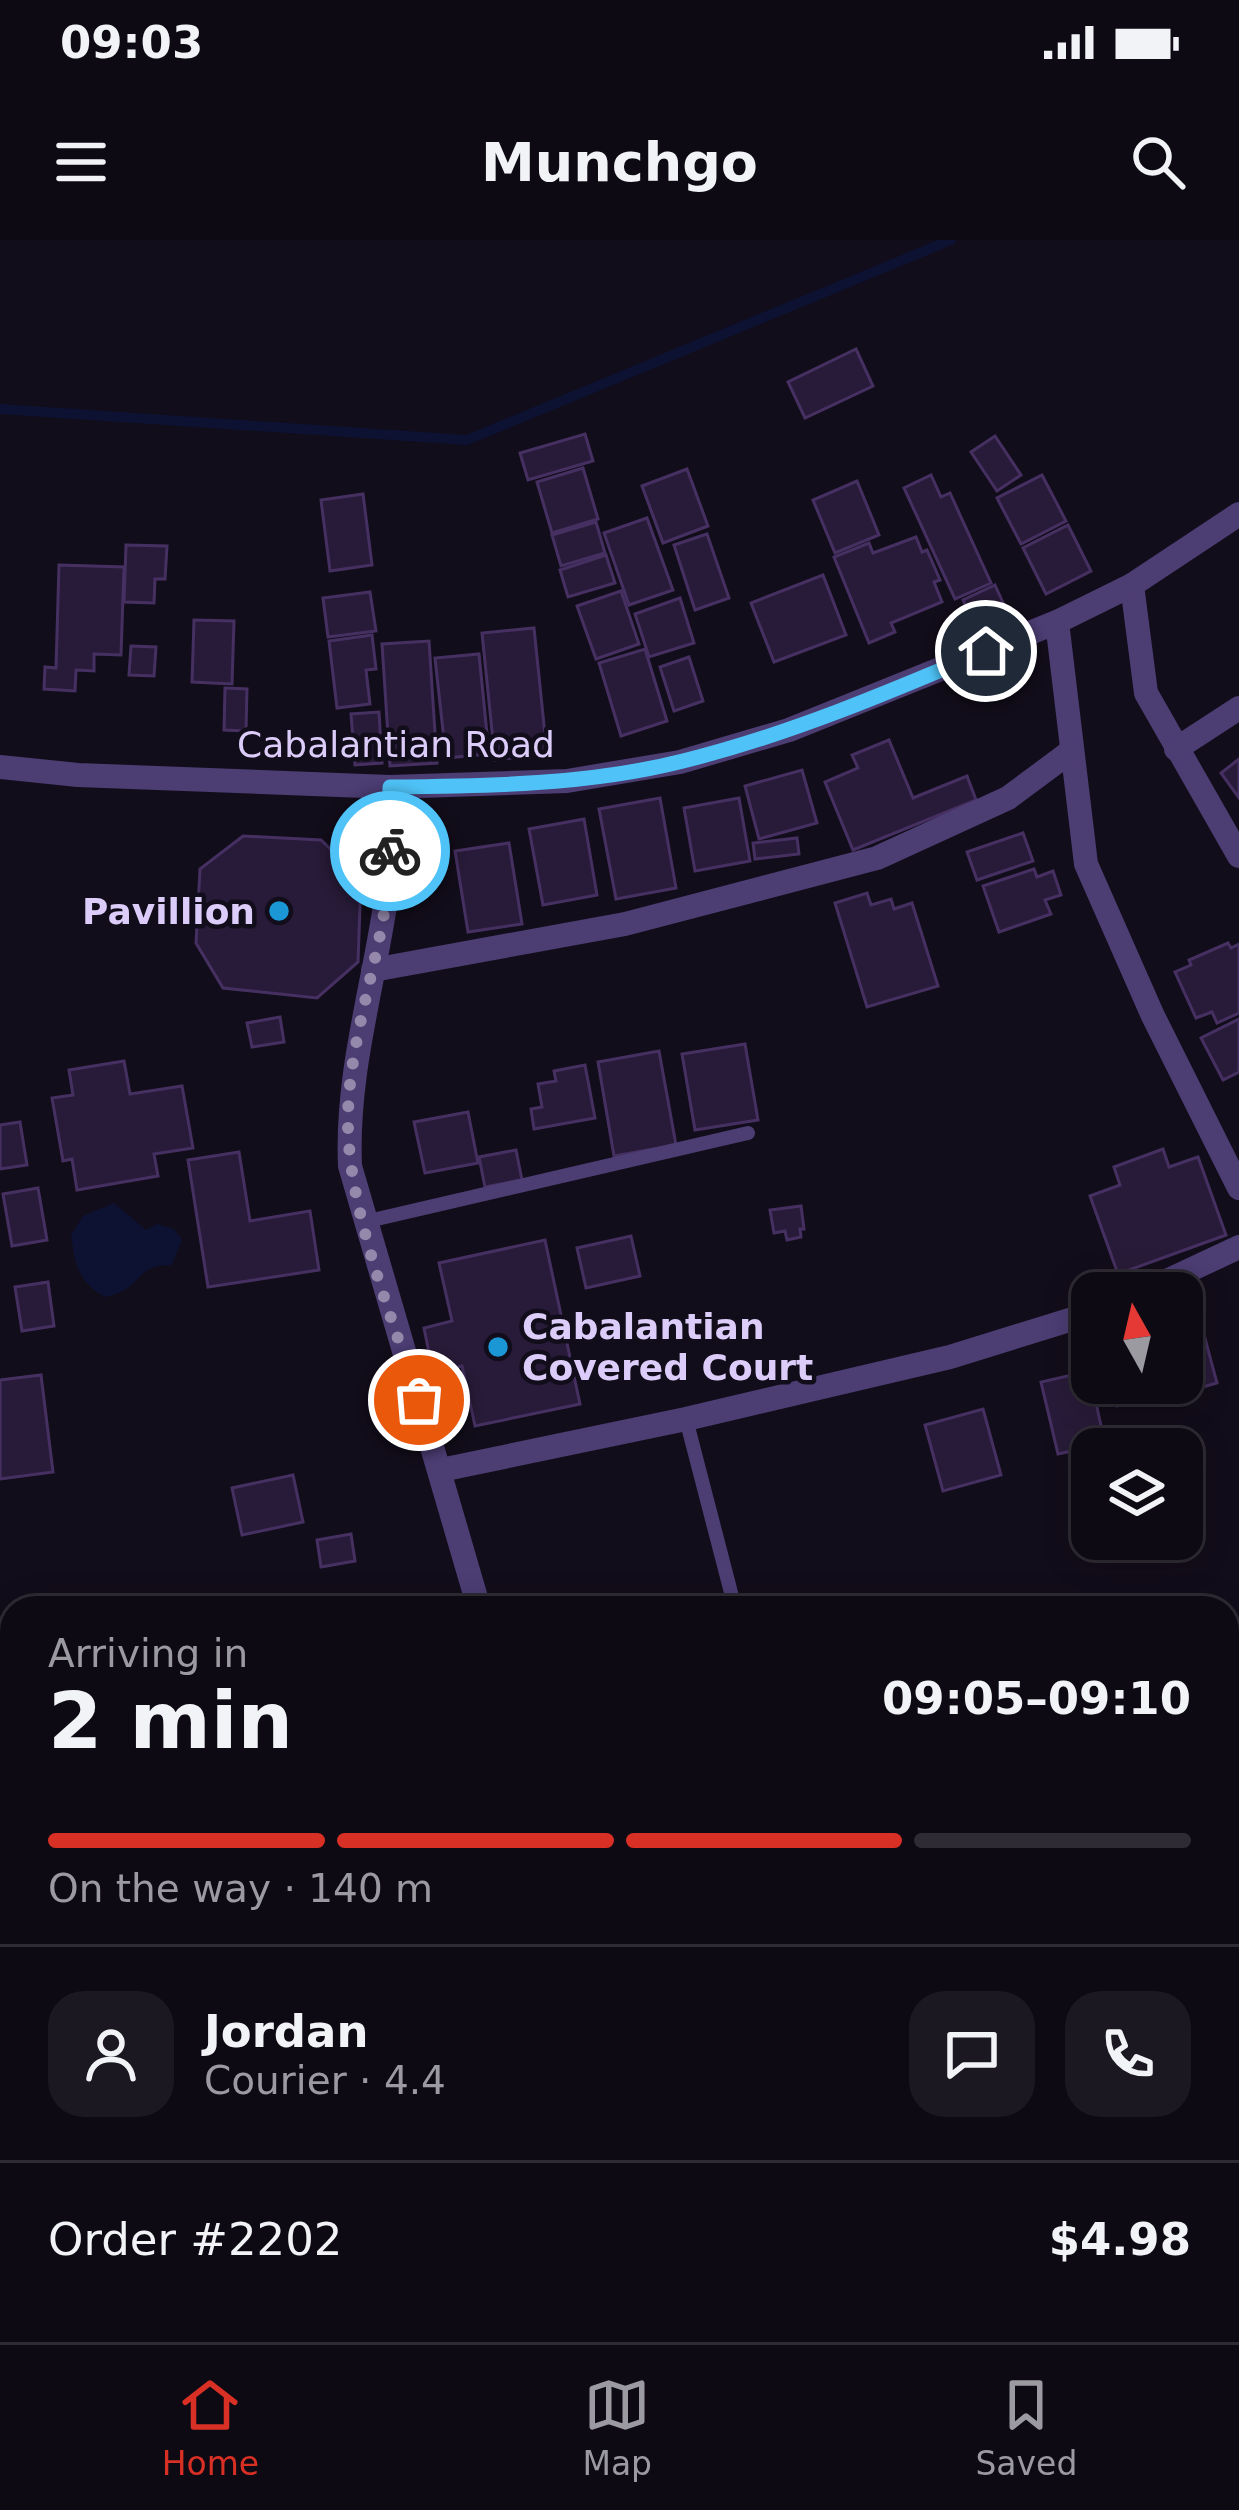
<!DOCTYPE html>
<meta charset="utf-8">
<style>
body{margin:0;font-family:"DejaVu Sans",sans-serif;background:#1c1822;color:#f1f3f6;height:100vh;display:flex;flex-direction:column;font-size:45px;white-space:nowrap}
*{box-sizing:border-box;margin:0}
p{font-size:39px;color:#9b9aa0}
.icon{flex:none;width:66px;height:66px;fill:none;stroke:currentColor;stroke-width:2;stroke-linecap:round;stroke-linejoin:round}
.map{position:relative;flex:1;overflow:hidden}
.drawer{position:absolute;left:0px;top:1356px;width:1239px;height:747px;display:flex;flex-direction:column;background:#0e0a14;border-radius:36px 36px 0 0;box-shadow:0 6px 30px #0003,0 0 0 3px #2e2b34}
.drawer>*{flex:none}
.needle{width:78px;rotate:352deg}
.controls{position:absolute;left:1071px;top:1032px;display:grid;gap:24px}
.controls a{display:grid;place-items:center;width:132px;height:132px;border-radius:24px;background:#0e0a14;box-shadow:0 6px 30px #0003,0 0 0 3px #2e2b34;font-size:60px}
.pin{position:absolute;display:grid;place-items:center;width:102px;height:102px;color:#fff;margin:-51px;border:6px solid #fff;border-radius:50%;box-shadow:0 3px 12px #0007}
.courier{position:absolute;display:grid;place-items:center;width:120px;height:120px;margin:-60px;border:9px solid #4fc3f7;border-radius:50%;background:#fff;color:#222;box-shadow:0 3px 15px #0007}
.summary em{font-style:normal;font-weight:800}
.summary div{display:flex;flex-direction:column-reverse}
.summary{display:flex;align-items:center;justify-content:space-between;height:204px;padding:0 48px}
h1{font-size:78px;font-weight:800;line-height:90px}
.bar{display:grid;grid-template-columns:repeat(4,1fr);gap:18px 12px;align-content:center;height:144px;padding:0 48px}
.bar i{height:15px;border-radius:9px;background:#2e2b34}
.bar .on{background:#d93025}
.bar p{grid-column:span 4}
.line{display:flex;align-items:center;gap:30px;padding:0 48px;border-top:3px solid #2e2b34}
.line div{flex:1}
.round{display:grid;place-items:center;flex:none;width:126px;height:126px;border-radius:36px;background:#1c1822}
.status{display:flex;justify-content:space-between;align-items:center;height:84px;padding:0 60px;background:#0e0a14;direction:ltr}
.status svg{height:33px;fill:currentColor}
header{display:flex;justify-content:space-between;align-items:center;height:156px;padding:0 48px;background:#0e0a14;font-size:54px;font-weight:800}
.dock{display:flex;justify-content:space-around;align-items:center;height:168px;border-top:3px solid #2e2b34;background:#0e0a14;font-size:33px;color:#9b9aa0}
.dock a{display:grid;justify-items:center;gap:6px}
.dock .on{color:#d93025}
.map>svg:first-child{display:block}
.water{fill:#0d1232}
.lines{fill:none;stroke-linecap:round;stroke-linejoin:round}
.stream{stroke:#0d1232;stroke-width:10}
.building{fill:#281b39;stroke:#463062;stroke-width:3}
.lane{stroke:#4c3d73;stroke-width:14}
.street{stroke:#4c3d73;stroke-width:24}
.done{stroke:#9589ab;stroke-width:12;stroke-dasharray:0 21.6}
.route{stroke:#4fc3f7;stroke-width:15}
.poi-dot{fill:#1b97d6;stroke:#120d1a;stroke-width:4.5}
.labels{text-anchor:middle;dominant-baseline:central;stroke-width:9;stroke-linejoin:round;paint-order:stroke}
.street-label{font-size:36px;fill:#dcccf9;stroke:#120d1a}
.poi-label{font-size:36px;font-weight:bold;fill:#dcccf9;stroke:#120d1a;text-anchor:end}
</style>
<div class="status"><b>09:03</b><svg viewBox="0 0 49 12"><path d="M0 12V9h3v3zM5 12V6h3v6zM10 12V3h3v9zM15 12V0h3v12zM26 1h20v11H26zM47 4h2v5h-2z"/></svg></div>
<header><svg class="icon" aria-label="menu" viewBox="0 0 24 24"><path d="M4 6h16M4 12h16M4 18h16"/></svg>Munchgo<svg class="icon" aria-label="search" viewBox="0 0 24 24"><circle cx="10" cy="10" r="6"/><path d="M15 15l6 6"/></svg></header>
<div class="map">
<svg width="1239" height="2102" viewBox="0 0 1239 2102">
<rect width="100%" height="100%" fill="#120d1a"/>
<path class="water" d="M114 963 146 990 157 984 174 989 182 1000 172 1025C133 1024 145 1049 105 1057 78 1042 75 1024 71 995L83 976Z"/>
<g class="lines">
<path class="stream" d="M0 169 467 200 951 0"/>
</g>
<g class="building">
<path d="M856 109 873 146 805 178 788 142Z"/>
<path d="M585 194 593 221 528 240 520 213Z"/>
<path d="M995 196 1021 235 997 251 971 212Z"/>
<path d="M583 228 598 279 552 293 537 242Z"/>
<path d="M687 229 708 286 663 303 642 246Z"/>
<path d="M931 235 941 257 950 253 991 343 955 359 904 248Z"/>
<path d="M1042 235 1066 281 1021 304 997 258Z"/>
<path d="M857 241 879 295 835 313 813 260Z"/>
<path d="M363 254 372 325 330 331 321 260Z"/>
<path d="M647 278 673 350 629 365 604 293Z"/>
<path d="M596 282 605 313 561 326 552 295Z"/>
<path d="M1068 285 1091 331 1046 354 1023 308Z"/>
<path d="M707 294 729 358 695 370 674 305Z"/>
<path d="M916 297 922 312 927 310 940 340 934 342 942 362 891 383 895 392 869 403 834 317 869 303 873 313Z"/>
<path d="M126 305 167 306 165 339H155L154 363 124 362Z"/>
<path d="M606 315 615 343 568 357 560 330Z"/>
<path d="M59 325 124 327 121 415 94 414V431L76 430 75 451 44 449 45 427 56 428Z"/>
<path d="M823 335 846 395 774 422 751 363Z"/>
<path d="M995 345 1009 376 977 391 963 360Z"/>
<path d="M621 351 639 404 596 419 577 366Z"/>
<path d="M370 352 376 391 328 397 323 358Z"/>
<path d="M680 358 694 403 649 417 635 374Z"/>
<path d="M194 380 234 381 232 444 192 442Z"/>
<path d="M534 388 547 514 495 520 482 393Z"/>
<path d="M372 395 376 429 366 430 370 464 337 468 329 401Z"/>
<path d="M429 401 437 523 390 526 382 404Z"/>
<path d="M131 406 156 407 154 436 129 435Z"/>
<path d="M645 409 667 481 621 496 599 423Z"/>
<path d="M479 414 489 514 446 518 435 418Z"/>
<path d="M689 417 703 461 674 471 660 427Z"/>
<path d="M225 448 247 449 246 491 224 490Z"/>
<path d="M379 472 382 523 355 525 351 474Z"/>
<path d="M889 500 913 558 967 536 976 560 853 610 825 542 858 528 852 515Z"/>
<path d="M1239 519V558L1221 533Z"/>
<path d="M802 530 817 583 759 599 745 546Z"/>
<path d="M660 558 676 648 616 659 599 569Z"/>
<path d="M739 558 750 621 695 631 684 568Z"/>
<path d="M584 579 597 655 543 665 529 589Z"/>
<path d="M1023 593 1033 621 977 640 967 612Z"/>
<path d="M243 596 321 600 361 639 358 722 317 758 223 748 196 703 200 629Z"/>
<path d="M797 598 799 614 755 619 753 603Z"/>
<path d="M509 603 522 684 468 692 455 611Z"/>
<path d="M1034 629 1037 637 1053 631 1061 655 1045 660 1051 674 999 692 983 646Z"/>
<path d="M867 653 871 665 891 659 894 669 912 663 938 746 867 767 835 663Z"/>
<path d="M1228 703 1231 708 1239 704V773L1217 783 1212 772 1196 778 1175 732 1191 725 1189 720Z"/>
<path d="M280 777 284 802 252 807 247 783Z"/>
<path d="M1239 779V832L1223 840 1201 798Z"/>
<path d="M745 804 758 880 695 890 682 814Z"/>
<path d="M659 811 676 905 614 916 598 822Z"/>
<path d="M124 821 130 854 182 846 193 908 154 914 158 936 77 950 72 919 63 921 52 858 73 855 69 830Z"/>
<path d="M585 825 595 878 534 889 531 869 542 867 538 844 556 841 554 831Z"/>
<path d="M468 872 478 923 425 933 414 882Z"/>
<path d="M20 882 27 925 0 929V885Z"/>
<path d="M1163 909 1169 927 1198 917 1226 995 1118 1034 1090 956 1120 945 1114 927Z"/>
<path d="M516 910 522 940 485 947 479 917Z"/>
<path d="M239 912 250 981 310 971 319 1030 208 1047 188 920Z"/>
<path d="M38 948 47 1000 12 1006 3 954Z"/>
<path d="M801 966 804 989H800L801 997 787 1000 785 991 774 993 770 970Z"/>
<path d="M631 996 640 1036 586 1048 577 1008Z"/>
<path d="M545 1000 580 1164 475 1186 462 1126 433 1132 424 1088 452 1081 439 1023Z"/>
<path d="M48 1042 54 1086 22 1091 15 1047Z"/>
<path d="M1203 1091 1217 1143 1175 1155 1172 1143H1182V1097Z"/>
<path d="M1089 1131 1105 1204 1058 1214 1041 1142Z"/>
<path d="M41 1135 53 1232 0 1239V1140Z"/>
<path d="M1112 1143H1138L1142 1160 1117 1166Z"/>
<path d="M983 1169 1001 1235 943 1251 925 1185Z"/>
<path d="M293 1235 303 1282 242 1295 232 1248Z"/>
<path d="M351 1294 355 1321 321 1327 317 1300Z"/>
<path d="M239 2091H290L293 2102H242Z"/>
</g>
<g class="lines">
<g class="lane">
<path d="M364 982 748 893"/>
<path d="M686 1179 735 1368"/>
</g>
<g class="street">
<path d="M1132 345 1146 453 1239 616"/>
<path d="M1057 382 1086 624 1153 776 1239 948"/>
<path d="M1176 509 1239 468"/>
<path d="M0 527 78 535 390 547 567 541 680 522 789 490 1057 382 1132 345 1239 274"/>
<path d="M390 547C390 584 391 622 386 659 373 749 346 834 350 926L479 1368"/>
<path d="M373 730 625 684 877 618 1008 558 1070 512"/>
<path d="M1141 1053 1239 1007"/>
<path d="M441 1230 686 1179 950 1117 1092 1073"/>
</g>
</g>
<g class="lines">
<path class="done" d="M390 611C389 700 350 785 348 875 346 964 391 1075 419 1160"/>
<path class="route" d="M390 611V547C487 546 589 545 683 521 788 495 887 453 986 411"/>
</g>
<g class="poi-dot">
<circle cx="279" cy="671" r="12"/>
<circle cx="498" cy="1107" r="12"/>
</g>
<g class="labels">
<g class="street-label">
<text x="396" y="504">Cabalantian Road</text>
</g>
<g class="poi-label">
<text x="255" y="671">Pavillion</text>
<text x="522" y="1086" text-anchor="start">Cabalantian<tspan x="522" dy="41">Covered Court</tspan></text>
</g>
</g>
</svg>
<div class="controls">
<a><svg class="needle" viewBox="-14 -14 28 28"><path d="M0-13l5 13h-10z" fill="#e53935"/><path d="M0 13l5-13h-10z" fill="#9b9aa0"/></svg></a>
<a><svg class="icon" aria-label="layers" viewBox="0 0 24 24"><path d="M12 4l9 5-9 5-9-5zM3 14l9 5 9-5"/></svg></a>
</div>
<div class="pin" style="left:419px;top:1160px;background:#ea580c"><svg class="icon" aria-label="bag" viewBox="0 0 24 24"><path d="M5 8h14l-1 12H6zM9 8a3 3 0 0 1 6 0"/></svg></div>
<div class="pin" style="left:986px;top:411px;background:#1f2937"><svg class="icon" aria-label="home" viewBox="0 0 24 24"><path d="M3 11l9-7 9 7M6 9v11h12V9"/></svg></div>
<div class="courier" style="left:390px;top:611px"><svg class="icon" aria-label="bike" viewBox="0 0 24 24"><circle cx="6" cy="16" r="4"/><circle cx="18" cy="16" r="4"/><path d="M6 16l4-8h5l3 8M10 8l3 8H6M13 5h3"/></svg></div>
<section class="drawer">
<div class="summary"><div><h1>2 min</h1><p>Arriving in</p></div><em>09:05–09:10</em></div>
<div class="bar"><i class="on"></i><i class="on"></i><i class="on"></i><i></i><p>On the way · 140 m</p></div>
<div class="line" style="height:216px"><a class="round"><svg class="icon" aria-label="person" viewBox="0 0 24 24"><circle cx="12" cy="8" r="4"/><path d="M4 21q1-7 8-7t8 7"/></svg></a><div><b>Jordan</b><p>Courier · 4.4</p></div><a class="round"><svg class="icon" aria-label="chat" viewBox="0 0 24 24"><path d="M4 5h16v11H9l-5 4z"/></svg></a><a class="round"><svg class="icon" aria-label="phone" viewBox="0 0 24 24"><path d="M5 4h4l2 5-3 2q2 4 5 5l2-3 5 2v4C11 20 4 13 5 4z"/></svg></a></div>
<div class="line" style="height:156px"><div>Order #2202</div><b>$4.98</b></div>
</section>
</div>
<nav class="dock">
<a class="on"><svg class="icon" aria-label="home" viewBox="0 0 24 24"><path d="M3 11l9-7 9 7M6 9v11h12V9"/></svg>Home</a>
<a><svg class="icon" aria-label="map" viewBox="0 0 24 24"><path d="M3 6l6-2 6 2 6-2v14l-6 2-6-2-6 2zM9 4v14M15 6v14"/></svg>Map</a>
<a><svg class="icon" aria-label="saved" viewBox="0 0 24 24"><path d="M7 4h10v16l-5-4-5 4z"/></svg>Saved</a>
</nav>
